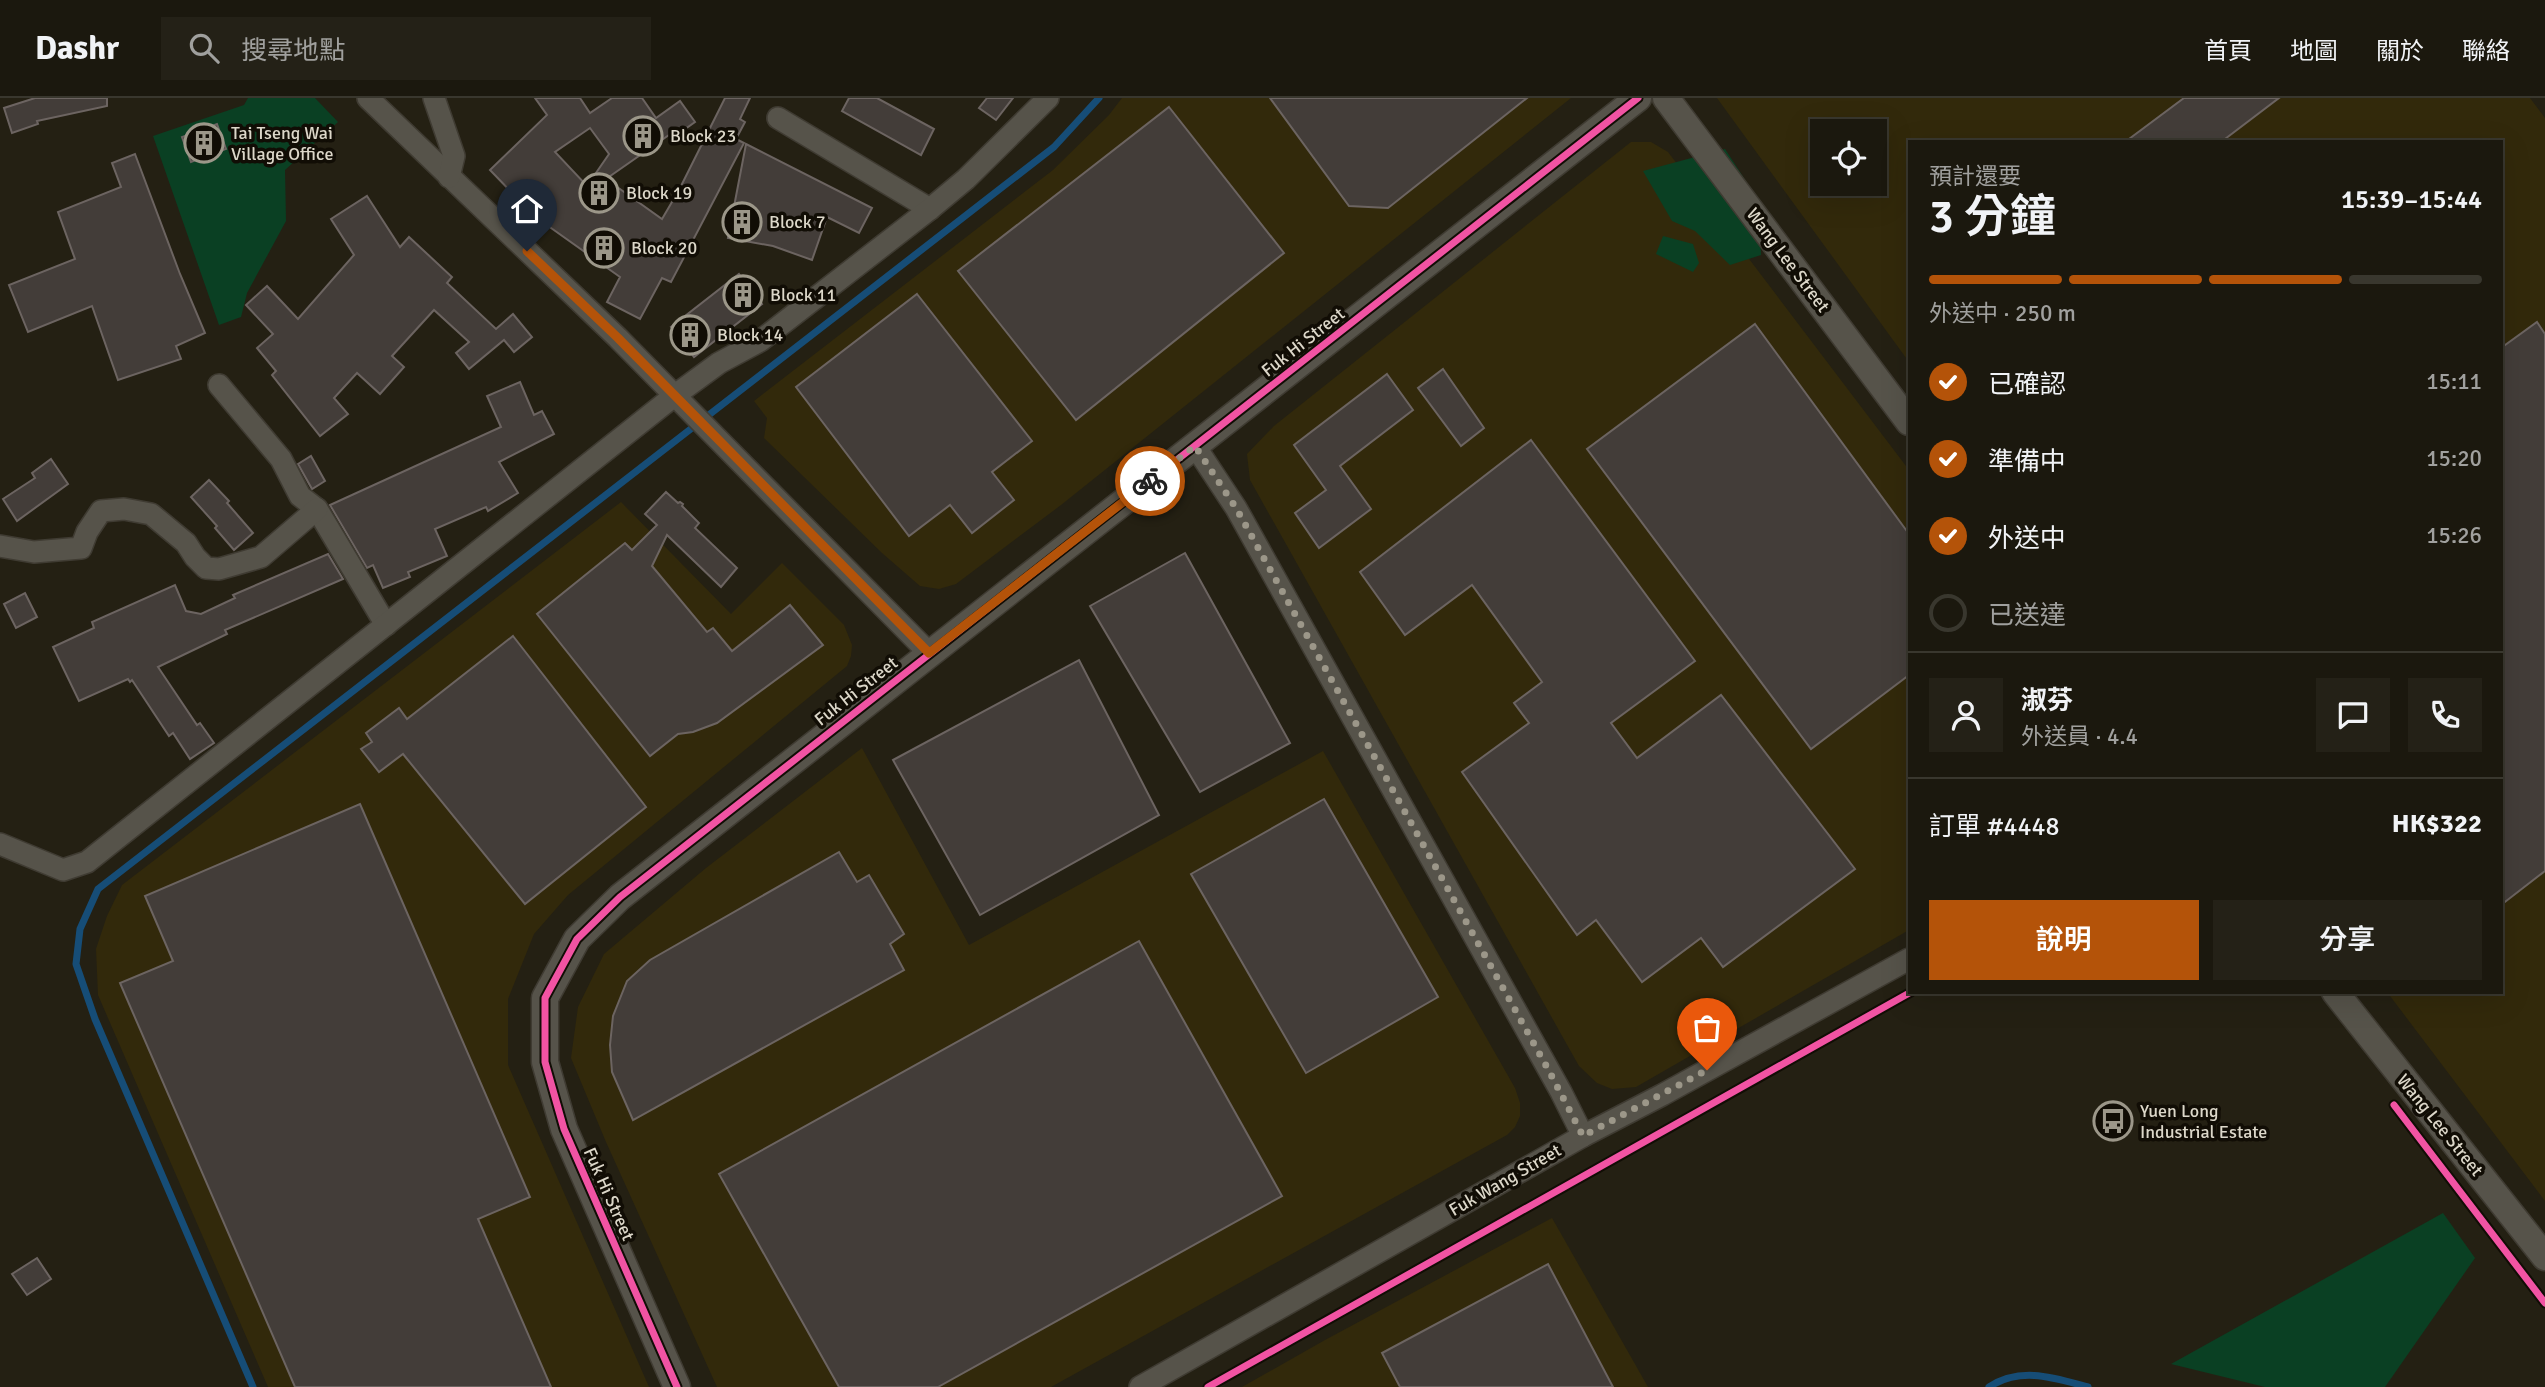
<!DOCTYPE html>
<html lang="zh-TW">
<meta charset="utf-8">
<style>
body{margin:0;font-family:Signika,"Noto Sans TC",sans-serif;background:#242117;color:#f1f3f6;height:100vh;display:flex;flex-direction:column;font-size:26px;white-space:nowrap}
*{box-sizing:border-box;margin:0}
p{font-size:23px;color:#a0a09e}
.icon{flex:none;width:38px;height:38px;fill:none;stroke:currentColor;stroke-width:2;stroke-linecap:round;stroke-linejoin:round}
.map{position:relative;flex:1;overflow:hidden}
.sheet{position:absolute;left:1908px;top:42px;width:595px;height:854px;display:flex;flex-direction:column;background:#1b180e;border-radius:0px;box-shadow:0 7px 28px #0002,0 0 0 2px #39372e}
.sheet>*{flex:none}
.fabs{position:absolute;left:1810px;top:21px;display:grid;gap:14px}
.fabs a{display:grid;place-items:center;width:77px;height:77px;border-radius:0px;background:#1b180e;box-shadow:0 7px 28px #0002,0 0 0 2px #39372e;font-size:35px}
.pin{position:absolute;display:grid;place-items:center;width:60px;height:60px;color:#fff;margin:-72px -30px;border-radius:50% 50% 50% 0;rotate:-45deg;box-shadow:0 0 7px #0007}
.pin .icon{rotate:45deg}
.courier{position:absolute;display:grid;place-items:center;width:70px;height:70px;margin:-35px;border:5px solid #b45309;border-radius:50%;background:#fff;color:#222;box-shadow:0 2px 9px #0007}
.summary em{font-style:normal;font-weight:600}
.summary div{display:flex;flex-direction:column-reverse}
.summary{display:flex;align-items:center;justify-content:space-between;height:119px;padding:0 21px}
h1{font-size:46px;font-weight:600;line-height:52px}
.bar{display:grid;grid-template-columns:repeat(4,1fr);gap:10px 7px;align-content:center;height:84px;padding:0 21px}
.bar i{height:9px;border-radius:5px;background:#39372e}
.bar .selected{background:#b45309}
.bar p{grid-column:span 4}
.line{display:flex;align-items:center;gap:18px;padding:0 21px;border-top:2px solid #39372e}
.line div{flex:1}
.round{display:grid;place-items:center;flex:none;width:74px;height:74px;border-radius:0px;background:#242117}
ol{padding:0 21px;list-style:none}
li{display:flex;align-items:center;gap:21px;height:77px}
li p{margin-inline-start:auto}
li .icon{padding:7px;border-radius:50%;background:#b45309;color:#fff;stroke-width:4}
li:last-child{color:#a0a09e}
li i{width:38px;height:38px;border:4px solid #39372e;border-radius:50%}
.primary-button{display:flex;gap:14px;margin-top:auto;padding:14px 21px}
.primary-button a{flex:1;height:80px;border-radius:0px;background:#b45309;color:#fff;font-size:28px;font-weight:600;line-height:80px;text-align:center}
.primary-button a+a{background:#242117;color:#f1f3f6}
header{display:flex;align-items:center;gap:42px;box-sizing:border-box;height:98px;padding:0 35px;background:#1b180e;border-bottom:2px solid #39372e}
header strong{font-size:33px}
nav{display:flex;gap:38px;margin-inline-start:auto;font-size:24px}
.search{width:490px;height:63px;background:#242117;display:flex;align-items:center;gap:18px;box-sizing:border-box;padding:0 24px;border-radius:0px;color:#a0a09e;font-size:26px}
.map>svg:first-child{display:block}
.built{fill:#32290b;fill-rule:evenodd}
.green{fill:#0a4023}
.lines{fill:none;stroke-linecap:round;stroke-linejoin:round}
.stream{stroke:#164d77;stroke-width:7}
.building{fill:#433d39;stroke:#6c6461;stroke-width:2;fill-rule:evenodd}
.minor-casing{stroke:#3f3b32;stroke-width:24}
.tertiary-casing{stroke:#3f3b32;stroke-width:29}
.minor{stroke:#56534a;stroke-width:21}
.tertiary{stroke:#56534a;stroke-width:26}
.cycleway-casing{stroke:#110d05;stroke-width:11}
.cycleway{stroke:#f153a3;stroke-width:7}
.done{stroke:#9c9789;stroke-width:7;stroke-dasharray:0 12.6}
.route{stroke:#b45309;stroke-width:9}
.labels{text-anchor:middle;dominant-baseline:central;stroke-width:7;stroke-linejoin:round;paint-order:stroke}
.poi-label{font-size:18px;fill:#dcd7c9;stroke:#110d05;text-anchor:start}
.street-label{font-size:18px;fill:#dcd7c9;stroke:#110d05}
</style>
<header>
<strong>Dashr</strong>
<div class="search"><svg class="icon" aria-label="search" viewBox="0 0 24 24"><circle cx="10" cy="10" r="6"/><path d="M15 15l6 6"/></svg>搜尋地點</div>
<nav><a>首頁</a><a>地圖</a><a>關於</a><a>聯絡</a></nav>
</header>
<div class="map">
<svg width="2545" height="1289" viewBox="0 0 2545 1289">
<rect width="100%" height="100%" fill="#242013"/>
<g class="built">
<path d="M1122 0H1571L1061 407 956 486 939 491 920 488 882 455 764 340 767 320 754 303 1053 72 1109 17Z"/>
<path d="M1717 0H2530L2545 20V1103L2387 894H2501V44H1909V264ZM1822 33H1874V86H1822Z"/>
<path d="M1631 44H1651L1668 54 1909 372V832L1636 989 1612 991 1597 985 1579 968 1250 382 1247 356 1274 328Z"/>
<path d="M621 404 731 516 782 465 844 527 852 547 851 558 847 568 568 797 534 836 508 901V967L649 1289H268L98 897 96 851 107 818 122 787Z"/>
<path d="M862 650 969 847 1323 653 1515 990 1520 1005V1018L1515 1029 1507 1037 1051 1289H717L606 1044 571 960 578 909 604 856 706 770Z"/>
<path d="M1552 1120 1648 1289H1242L1325 1242Z"/>
</g>
<g class="green">
<path d="M248 0H315L338 24 285 72 286 123 247 195 241 219 219 227 153 38 244 7Z"/>
<path d="M1725 51 1759 103 1761 157 1730 167 1695 133 1672 123 1643 73Z"/>
<path d="M1663 138 1693 146 1699 165 1693 174 1656 156Z"/>
<path d="M2443 1115 2475 1160 2385 1289H2265L2171 1266Z"/>
</g>
<g class="lines">
<g class="stream">
<path d="M253 1289 95 921 76 866 80 831 98 791 1054 49 1099 0"/>
<path d="M1989 1289C2021 1268 2055 1280 2088 1289"/>
</g>
</g>
<g class="building">
<path d="M35 0H107V8L37 23 38 26 12 35 4 10Z"/>
<path d="M535 0H580L590 15 612 0H642L656 20 680 3 695 24 671 41 669 37 606 81 662 121 679 92 725 0H750L740 21 745 24 736 41 744 45 671 184 662 180 640 221 607 204 620 179 544 125 539 130 515 104 518 101 490 72 547 17ZM590 30 609 56 587 88 555 54Z"/>
<path d="M849 0H877L934 31 921 57 842 13Z"/>
<path d="M987 0H1013L996 22 979 10Z"/>
<path d="M1270 0H1527L1388 110 1349 108Z"/>
<path d="M2184 0H2279L2221 44H2125Z"/>
<path d="M1169 9 1284 155 1076 322 958 173Z"/>
<path d="M217 26 226 51 191 64 182 39Z"/>
<path d="M746 46 872 110 859 135 827 119 812 162 773 148 728 140Z"/>
<path d="M135 56 180 176 205 235 176 248 181 261 118 282 92 208 28 234 9 187 75 161 58 114 121 89 112 65Z"/>
<path d="M367 98 400 149 409 139 452 179 447 185 496 231 513 216 532 239 514 254 504 242 469 271 456 255 469 244 434 212 392 258 404 269 380 296 357 275 334 300 348 316 320 338 272 277 276 273 257 250 273 236 246 207 267 188 298 221 354 157 331 121Z"/>
<path d="M739 176 762 206 694 259 671 229Z"/>
<path d="M917 196 1032 343 992 374 1014 402 972 435 950 407 909 438 796 289Z"/>
<path d="M2537 224 2545 236V773L2501 807V250Z"/>
<path d="M1755 226 1909 436V577L1811 651 1587 351Z"/>
<path d="M1443 271 1484 330 1461 348 1418 290Z"/>
<path d="M1387 276 1413 312 1340 368 1371 411 1319 450 1295 415 1326 392 1294 347Z"/>
<path d="M520 284 534 317 542 313 554 336 499 364 518 395 488 413 486 409 435 431 447 458 408 474 410 479 383 490 373 467 367 470 330 407 501 329 487 298Z"/>
<path d="M1531 342 1695 563 1611 625 1637 660 1721 597 1855 771 1723 869 1701 840 1642 884 1596 822 1577 837 1462 674 1529 625 1514 605 1542 584 1472 487 1405 537 1360 474Z"/>
<path d="M311 358 325 383 312 391 298 366Z"/>
<path d="M51 361 68 386 17 423 3 401 35 380 32 375Z"/>
<path d="M209 382 229 403 227 405 253 435 234 452 215 430 217 428 191 399Z"/>
<path d="M666 394 678 405 680 404 683 406 682 408 699 425 695 430 737 470 721 489 667 437 652 468 707 534 713 530 732 553 790 507 823 547 717 625 693 634 678 636 650 658 537 516 625 445 632 452 657 427 645 416Z"/>
<path d="M1185 455 1290 645 1200 694 1090 508Z"/>
<path d="M328 456 343 481 225 532 227 536 158 569 197 627 200 625 214 645 190 661 173 635 169 638 132 582 130 584 128 581 79 603 53 549 94 530 92 524 175 487 186 513 201 516 235 500 233 497Z"/>
<path d="M25 495 37 519 16 530 4 506Z"/>
<path d="M513 538 646 709 525 806 403 656 379 674 361 651 372 644 366 635 399 610 407 621Z"/>
<path d="M1079 562 1159 717 980 817 893 662Z"/>
<path d="M1324 701 1438 899 1306 975 1191 776Z"/>
<path d="M360 706 530 1099 478 1121 551 1289H295L120 885 173 863 145 798Z"/>
<path d="M839 754 857 784 869 777 904 836 890 846 904 872 633 1022 612 974 610 947 613 918 627 883 650 862Z"/>
<path d="M1139 843 1282 1098 938 1289H839L719 1076Z"/>
<path d="M37 1160 51 1181 27 1197 12 1176Z"/>
<path d="M1548 1166 1613 1289H1400L1382 1255Z"/>
</g>
<g class="lines">
<g class="minor-casing">
<g id="minor">
<path d="M368 0 618 240 929 555"/>
<path d="M434 0 454 58 449 79"/>
<path d="M778 20 930 111"/>
<path d="M219 287 281 361 300 398 317 411 386 527"/>
<path d="M1195 348 1236 410 1561 994 1583 1038"/>
<path d="M0 448 34 454 81 450 87 434 101 413 124 411 151 416 186 445 195 459 206 470 219 471 261 459 317 411"/>
<path d="M0 746 63 772 87 764 674 298 719 265 760 243 930 111 966 81 1048 0"/>
<path d="M1140 1289 1583 1038 1662 997 1909 861"/>
</g>
</g>
<g class="tertiary-casing">
<g id="tertiary">
<path d="M1666 0 1909 324"/>
<path d="M2335 894 2545 1159"/>
<path d="M677 1289 564 1031 545 964V900L577 841 620 799 1638 0"/>
</g>
</g>
<use href="#minor" class="minor"/>
<use href="#tertiary" class="tertiary"/>
<g class="cycleway-casing">
<g id="cycleway">
<path d="M2394 1007 2545 1205"/>
<path d="M677 1289 564 1031 545 964V900L577 841 620 799 1638 0"/>
<path d="M1208 1289 1911 894"/>
</g>
</g>
<use href="#cycleway" class="cycleway"/>
</g>
<g class="lines">
<path class="done" d="M1150 383 1195 348 1236 410 1548 971 1583 1038 1707 972"/>
<path class="route" d="M527 153 618 240 929 555 1150 383"/>
</g>
<defs>
<g id="building-ring" transform="scale(2.0125)"><circle r="9.5" fill="#110d05" stroke="#9c9789" stroke-width="1.5"/><path d="M-4-6H4V6H1V3H-1V6H-4ZM-2.5-4.3h1.7v1.8h-1.7ZM.8-4.3h1.7v1.8H.8ZM-2.5-1h1.7V.8h-1.7ZM.8-1h1.7V.8H.8Z" fill="#9c9789"/></g>
<g id="bus-ring" transform="scale(2.0125)"><circle r="9.5" fill="#110d05" stroke="#9c9789" stroke-width="1.5"/><path d="M-5-6H5V4H4V6H2V4H-2V6H-4V4H-5ZM-3.5-4V0h7V-4ZM-3.5 1.2v1.5H-2V1.2ZM2 1.2v1.5H3.5V1.2Z" fill="#9c9789"/></g>
</defs>
<g fill-rule="evenodd">
<use href="#building-ring" x="643" y="38"/>
<use href="#building-ring" x="204" y="45"/>
<use href="#building-ring" x="599" y="95"/>
<use href="#building-ring" x="742" y="124"/>
<use href="#building-ring" x="604" y="150"/>
<use href="#building-ring" x="743" y="197"/>
<use href="#building-ring" x="690" y="237"/>
<use href="#bus-ring" x="2113" y="1023"/>
</g>
<g class="labels">
<g class="poi-label">
<text x="231" y="35">Tai Tseng Wai<tspan x="231" dy="21">Village Office</tspan></text>
<text x="670" y="38">Block 23</text>
<text x="626" y="95">Block 19</text>
<text x="769" y="124">Block 7</text>
<text x="631" y="150">Block 20</text>
<text x="770" y="197">Block 11</text>
<text x="717" y="237">Block 14</text>
<text x="2140" y="1013">Yuen Long<tspan x="2140" dy="21">Industrial Estate</tspan></text>
</g>
<g class="street-label">
<text transform="translate(1788 162) rotate(53)">Wang Lee Street</text>
<text transform="translate(1303 244) rotate(-38)">Fuk Hi Street</text>
<text transform="translate(856 593) rotate(-38)">Fuk Hi Street</text>
<text transform="translate(2440 1027) rotate(51)">Wang Lee Street</text>
<text transform="translate(1505 1082) rotate(-30)">Fuk Wang Street</text>
<text transform="translate(609 1096) rotate(66)">Fuk Hi Street</text>
</g>
</g>
</svg>
<div class="fabs">
<a><svg class="icon" aria-label="locate" viewBox="0 0 24 24"><circle cx="12" cy="12" r="6"/><path d="M12 2v4M12 18v4M2 12h4M18 12h4"/></svg></a>
</div>
<div class="pin" style="left:1707px;top:972px;background:#ea580c"><svg class="icon" aria-label="bag" viewBox="0 0 24 24"><path d="M5 8h14l-1 12H6zM9 8a3 3 0 0 1 6 0"/></svg></div>
<div class="pin" style="left:527px;top:153px;background:#1f2937"><svg class="icon" aria-label="home" viewBox="0 0 24 24"><path d="M3 11l9-7 9 7M6 9v11h12V9"/></svg></div>
<div class="courier" style="left:1150px;top:383px"><svg class="icon" aria-label="bike" viewBox="0 0 24 24"><circle cx="6" cy="16" r="4"/><circle cx="18" cy="16" r="4"/><path d="M6 16l4-8h5l3 8M10 8l3 8H6M13 5h3"/></svg></div>
<section class="sheet">
<div class="summary"><div><h1>3 分鐘</h1><p>預計還要</p></div><em>15:39–15:44</em></div>
<div class="bar"><i class="selected"></i><i class="selected"></i><i class="selected"></i><i></i><p>外送中 · 250 m</p></div>
<ol>
<li><svg class="icon" aria-label="check" viewBox="0 0 24 24"><path d="M5 12l5 5 9-10"/></svg>已確認<p>15:11</p></li>
<li><svg class="icon" aria-label="check" viewBox="0 0 24 24"><path d="M5 12l5 5 9-10"/></svg>準備中<p>15:20</p></li>
<li><svg class="icon" aria-label="check" viewBox="0 0 24 24"><path d="M5 12l5 5 9-10"/></svg>外送中<p>15:26</p></li>
<li><i></i>已送達</li>
</ol>
<div class="line" style="height:126px"><a class="round"><svg class="icon" aria-label="person" viewBox="0 0 24 24"><circle cx="12" cy="8" r="4"/><path d="M4 21q1-7 8-7t8 7"/></svg></a><div><b>淑芬</b><p>外送員 · 4.4</p></div><a class="round"><svg class="icon" aria-label="chat" viewBox="0 0 24 24"><path d="M4 5h16v11H9l-5 4z"/></svg></a><a class="round"><svg class="icon" aria-label="phone" viewBox="0 0 24 24"><path d="M5 4h4l2 5-3 2q2 4 5 5l2-3 5 2v4C11 20 4 13 5 4z"/></svg></a></div>
<div class="line" style="height:91px"><div>訂單 #4448</div><b>HK$322</b></div>
<div class="primary-button"><a>說明</a><a>分享</a></div>
</section>
</div>
